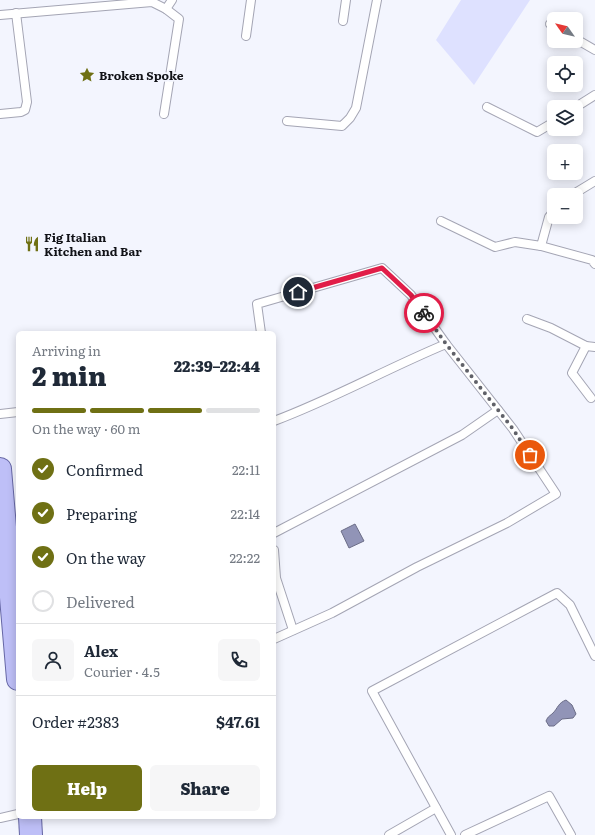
<!DOCTYPE html>
<meta charset="utf-8">
<style>
body{margin:0;font-family:Literata,serif;background:#f6f6f7;color:#1f2937;height:100vh;display:flex;flex-direction:column;font-size:15px;white-space:nowrap}
*{box-sizing:border-box;margin:0}
p{font-size:13px;color:#747a83}
.icon{flex:none;width:22px;height:22px;fill:none;stroke:currentColor;stroke-width:2;stroke-linecap:round;stroke-linejoin:round}
.map{position:relative;flex:1;overflow:hidden}
.drawer{position:absolute;left:16px;top:331px;width:260px;height:488px;display:flex;flex-direction:column;background:#fff;border-radius:6px;box-shadow:0 2px 10px #0003}
.drawer>*{flex:none}
.needle{width:26px;rotate:304deg}
.controls{position:absolute;left:547px;top:12px;display:grid;gap:8px}
.controls a{display:grid;place-items:center;width:36px;height:36px;border-radius:6px;background:#fff;box-shadow:0 2px 10px #0003;font-size:20px}
.pin{position:absolute;display:grid;place-items:center;width:34px;height:34px;color:#fff;margin:-17px;border:2px solid #fff;border-radius:50%;box-shadow:0 1px 4px #0007}
.courier{position:absolute;display:grid;place-items:center;width:40px;height:40px;margin:-20px;border:3px solid #e11d48;border-radius:50%;background:#fff;color:#222;box-shadow:0 1px 5px #0007}
.head em{font-style:normal;font-weight:800}
.head div{display:flex;flex-direction:column-reverse}
.head{display:flex;align-items:center;justify-content:space-between;height:68px;padding:0 16px}
h1{font-size:26px;font-weight:800;line-height:30px}
.bar{display:grid;grid-template-columns:repeat(4,1fr);gap:6px 4px;align-content:center;height:48px;padding:0 16px}
.bar i{height:5px;border-radius:3px;background:#e0e1e3}
.bar .on{background:#6f7014}
.bar p{grid-column:span 4}
.line{display:flex;align-items:center;gap:10px;padding:0 16px;border-top:1px solid #e0e1e3}
.line div{flex:1}
.round{display:grid;place-items:center;flex:none;width:42px;height:42px;border-radius:6px;background:#f6f6f7}
ol{padding:0 16px;list-style:none}
li{display:flex;align-items:center;gap:12px;height:44px}
li p{margin-inline-start:auto}
li .icon{padding:4px;border-radius:50%;background:#6f7014;color:#fff;stroke-width:4}
li:last-child{color:#747a83}
li i{width:22px;height:22px;border:2px solid #e0e1e3;border-radius:50%}
.primary-button{display:flex;gap:8px;margin-top:auto;padding:8px 16px}
.primary-button a{flex:1;height:46px;border-radius:6px;background:#6f7014;color:#fff;font-size:16px;font-weight:800;line-height:46px;text-align:center}
.primary-button a+a{background:#f6f6f7;color:#1f2937}
.map>svg:first-child{display:block}
.green{fill:#dee1ff}
.water{fill:#9194b7;stroke:#6b6d87}
.lines{fill:none;stroke-linecap:round;stroke-linejoin:round}
.lane-casing{stroke:#a4a5b4;stroke-width:10}
.primary-casing{stroke:#6667a5;stroke-width:24}
.lane{stroke:#fff;stroke-width:8}
.primary{stroke:#bebff7;stroke-width:22}
.done{stroke:#606168;stroke-width:4;stroke-dasharray:0 7.2}
.route{stroke:#e11d48;stroke-width:5}
.labels{text-anchor:middle;dominant-baseline:central;stroke-width:3.5;stroke-linejoin:round;paint-order:stroke}
.poi-label{font-size:12px;font-weight:bold;fill:#111217;stroke:#f3f5fe;text-anchor:start}
</style>
<div class="map">
<svg width="595" height="835" viewBox="0 0 595 835">
<rect width="100%" height="100%" fill="#f3f5fe"/>
<path class="green" d="M461 0H530L474 85 436 40Z"/>
<g class="water">
<path d="M355 524 364 541 349 548 341 531Z"/>
<path d="M566 700 572 705 576 714 573 718 562 719 554 726H549L546 721C548 716 550 716 553 713 558 708 558 703 566 700Z"/>
</g>
<g class="lines">
<g class="lane-casing">
<g id="lane">
<path d="M166 9 172 0"/>
<path d="M0 15 152 2 166 9 179 19 164 114"/>
<path d="M343 21 346 0"/>
<path d="M550 24 554 27"/>
<path d="M246 36 251 0"/>
<path d="M576 39 595 50"/>
<path d="M487 107 537 132 554 122"/>
<path d="M576 107 595 95"/>
<path d="M0 114 21 112 25 110 27 102 16 13"/>
<path d="M287 121 342 126 350 118 356 108 377 0"/>
<path d="M572 195 595 181"/>
<path d="M441 221 495 247 515 242 541 246 592 260 595 264"/>
<path d="M541 246 549 217 554 211"/>
<path d="M527 319 551 328 586 346 595 347"/>
<path d="M261 333 257 304 382 268 411 295 446 344 513 429 556 494 507 523 417 567 332 613 274 639"/>
<path d="M586 346 572 373 591 398"/>
<path d="M0 414 18 412"/>
<path d="M274 421C333 399 388 368 446 344"/>
<path d="M274 533 462 435 498 410"/>
<path d="M274 550 276 578 293 630"/>
<path d="M0 818 18 814"/>
<path d="M389 835 436 808"/>
<path d="M451 835 372 691 557 593 570 605 595 656"/>
<path d="M465 835 549 796 571 835"/>
</g>
</g>
<g class="primary-casing">
<g id="primary">
<path d="M0 469 18 679"/>
<path d="M30 817 31 835"/>
</g>
</g>
<use href="#lane" class="lane"/>
<use href="#primary" class="primary"/>
</g>
<g class="lines">
<path class="done" d="M424 313 446 344 513 429 530 455"/>
<path class="route" d="M298 292 382 268 411 295 424 313"/>
</g>
<defs>
<g id="sight-bare" transform="scale(1.2)"><path d="M0-6L1.8-2.2L6-1.7L2.9 1.2L3.7 5.4L0 3.3L-3.7 5.4L-2.9 1.2L-6-1.7L-1.8-2.2Z" fill="#6f7014" stroke="#f3f5fe" stroke-width="2.5" paint-order="stroke"/></g>
<g id="restaurant-bare" transform="scale(1.2)"><path d="M-5-6h1v4h1v-4h1v4h1v-4h1v5L-1.5 .5V6h-2V.5L-5-1ZM5-6V6H3V1.5H1.5Q1.5-4 5-6Z" fill="#6f7014" stroke="#f3f5fe" stroke-width="2.5" paint-order="stroke"/></g>
</defs>
<g fill-rule="evenodd">
<use href="#sight-bare" x="87" y="75"/>
<use href="#restaurant-bare" x="32" y="244"/>
</g>
<g class="labels">
<g class="poi-label">
<text x="99" y="75">Broken Spoke</text>
<text x="44" y="237">Fig Italian<tspan x="44" dy="14">Kitchen and Bar</tspan></text>
</g>
</g>
</svg>
<div class="controls">
<a><svg class="needle" viewBox="-14 -14 28 28"><path d="M0-13l5 13h-10z" fill="#e53935"/><path d="M0 13l5-13h-10z" fill="#747a83"/></svg></a>
<a><svg class="icon" aria-label="locate" viewBox="0 0 24 24"><circle cx="12" cy="12" r="6"/><path d="M12 2v4M12 18v4M2 12h4M18 12h4"/></svg></a>
<a><svg class="icon" aria-label="layers" viewBox="0 0 24 24"><path d="M12 4l9 5-9 5-9-5zM3 14l9 5 9-5"/></svg></a>
<a>+</a>
<a>−</a>
</div>
<div class="pin" style="left:530px;top:455px;background:#ea580c"><svg class="icon" aria-label="bag" viewBox="0 0 24 24"><path d="M5 8h14l-1 12H6zM9 8a3 3 0 0 1 6 0"/></svg></div>
<div class="pin" style="left:298px;top:292px;background:#1f2937"><svg class="icon" aria-label="home" viewBox="0 0 24 24"><path d="M3 11l9-7 9 7M6 9v11h12V9"/></svg></div>
<div class="courier" style="left:424px;top:313px"><svg class="icon" aria-label="bike" viewBox="0 0 24 24"><circle cx="6" cy="16" r="4"/><circle cx="18" cy="16" r="4"/><path d="M6 16l4-8h5l3 8M10 8l3 8H6M13 5h3"/></svg></div>
<section class="drawer">
<div class="head"><div><h1>2 min</h1><p>Arriving in</p></div><em>22:39–22:44</em></div>
<div class="bar"><i class="on"></i><i class="on"></i><i class="on"></i><i></i><p>On the way · 60 m</p></div>
<ol>
<li><svg class="icon" aria-label="check" viewBox="0 0 24 24"><path d="M5 12l5 5 9-10"/></svg>Confirmed<p>22:11</p></li>
<li><svg class="icon" aria-label="check" viewBox="0 0 24 24"><path d="M5 12l5 5 9-10"/></svg>Preparing<p>22:14</p></li>
<li><svg class="icon" aria-label="check" viewBox="0 0 24 24"><path d="M5 12l5 5 9-10"/></svg>On the way<p>22:22</p></li>
<li><i></i>Delivered</li>
</ol>
<div class="line" style="height:72px"><a class="round"><svg class="icon" aria-label="person" viewBox="0 0 24 24"><circle cx="12" cy="8" r="4"/><path d="M4 21q1-7 8-7t8 7"/></svg></a><div><b>Alex</b><p>Courier · 4.5</p></div><a class="round"><svg class="icon" aria-label="phone" viewBox="0 0 24 24"><path d="M5 4h4l2 5-3 2q2 4 5 5l2-3 5 2v4C11 20 4 13 5 4z"/></svg></a></div>
<div class="line" style="height:52px"><div>Order #2383</div><b>$47.61</b></div>
<div class="primary-button"><a>Help</a><a>Share</a></div>
</section>
</div>
